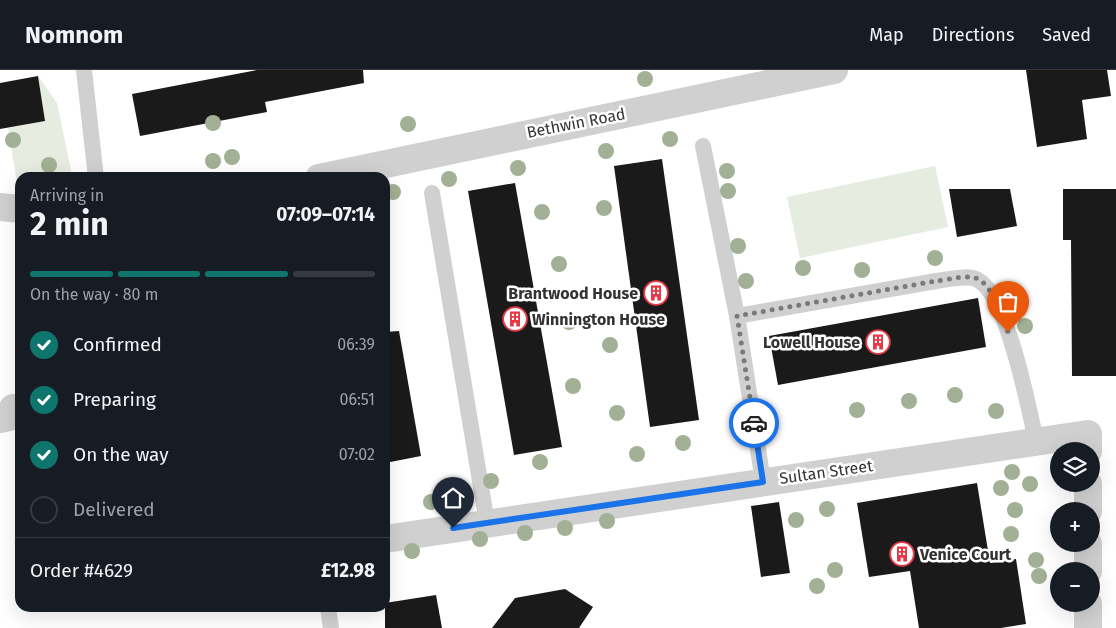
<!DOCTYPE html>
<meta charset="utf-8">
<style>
body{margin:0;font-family:"Fira Sans",sans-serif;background:#20242c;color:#f1f3f6;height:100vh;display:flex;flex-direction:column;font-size:19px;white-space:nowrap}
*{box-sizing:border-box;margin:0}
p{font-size:16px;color:#9ea1a6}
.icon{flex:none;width:28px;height:28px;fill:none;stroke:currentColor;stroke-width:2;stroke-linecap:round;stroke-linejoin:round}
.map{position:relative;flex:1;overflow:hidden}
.side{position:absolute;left:15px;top:102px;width:375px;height:440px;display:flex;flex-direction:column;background:#171b24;border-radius:15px;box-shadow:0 5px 20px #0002}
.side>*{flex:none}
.buttons{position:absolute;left:1050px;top:372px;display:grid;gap:10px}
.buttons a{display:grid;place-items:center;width:50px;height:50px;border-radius:50%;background:#171b24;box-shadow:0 5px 20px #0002;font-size:25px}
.pin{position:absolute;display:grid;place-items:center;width:42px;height:42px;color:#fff;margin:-51px -21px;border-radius:50% 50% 50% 0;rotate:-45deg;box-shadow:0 0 5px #0007}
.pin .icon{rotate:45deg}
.courier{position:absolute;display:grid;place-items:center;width:50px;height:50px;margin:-25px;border:4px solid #1a73e8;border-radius:50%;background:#fff;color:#222;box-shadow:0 1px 6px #0007}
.overview em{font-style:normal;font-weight:700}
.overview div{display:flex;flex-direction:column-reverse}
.overview{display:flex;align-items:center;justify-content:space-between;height:85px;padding:0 15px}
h1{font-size:32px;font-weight:700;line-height:38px}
.bar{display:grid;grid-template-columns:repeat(4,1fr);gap:8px 5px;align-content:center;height:60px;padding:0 15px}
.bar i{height:6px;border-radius:4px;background:#363941}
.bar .active{background:#0f766e}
.bar p{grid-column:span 4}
.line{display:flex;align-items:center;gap:12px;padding:0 15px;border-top:1px solid #363941}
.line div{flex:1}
ol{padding:0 15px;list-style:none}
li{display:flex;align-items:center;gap:15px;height:55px}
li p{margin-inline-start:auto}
li .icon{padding:5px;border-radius:50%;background:#0f766e;color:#fff;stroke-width:4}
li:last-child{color:#9ea1a6}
li i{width:28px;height:28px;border:2px solid #363941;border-radius:50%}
header{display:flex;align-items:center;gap:30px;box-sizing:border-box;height:70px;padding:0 25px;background:#171b24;border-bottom:1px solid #363941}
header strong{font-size:24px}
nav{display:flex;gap:28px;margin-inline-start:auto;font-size:18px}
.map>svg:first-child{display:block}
.green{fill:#e6ecdf}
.building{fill:#1a1a1a}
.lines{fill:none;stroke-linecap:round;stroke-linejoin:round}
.service{stroke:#d0d0d0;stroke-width:16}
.minor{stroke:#d0d0d0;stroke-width:28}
.tree{fill:#a2b095}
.done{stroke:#7a7a7a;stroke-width:5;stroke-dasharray:0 9}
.route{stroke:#1a73e8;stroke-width:6}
.labels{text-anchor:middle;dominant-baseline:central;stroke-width:5;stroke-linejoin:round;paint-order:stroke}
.street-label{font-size:16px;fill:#333;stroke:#fff}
.poi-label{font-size:16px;font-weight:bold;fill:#333;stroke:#fff;text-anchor:end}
</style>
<header>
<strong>Nomnom</strong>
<nav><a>Map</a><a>Directions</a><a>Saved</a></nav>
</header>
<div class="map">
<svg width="1116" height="558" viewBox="0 0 1116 558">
<rect width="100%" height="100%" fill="#fff"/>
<g class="green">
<path d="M38 6 57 33 71 100 68 107 20 108V113H17L8 58 45 51Z"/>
<path d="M935 96 948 157 800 188 787 127Z"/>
</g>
<g class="building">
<path d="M257 0H363L364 13 265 32 267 42 140 66 132 24Z"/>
<path d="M1026 0H1107L1111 26 1082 30 1087 69 1037 77Z"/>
<path d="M38 6 45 51 0 59V13Z"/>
<path d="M662 89 699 350 650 357 614 96Z"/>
<path d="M515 113 562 377 514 385 468 121Z"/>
<path d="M949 119H1010L1017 156 957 167Z"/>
<path d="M1063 119H1116V306H1072L1071 170H1063Z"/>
<path d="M978 228 986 277 778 315 769 266Z"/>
<path d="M399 261 421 386 385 393V262Z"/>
<path d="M977 413 990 493 1016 489 1026 554 1001 558H919L910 501 869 507 857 433Z"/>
<path d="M779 432 790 503 761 507 751 436Z"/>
<path d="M565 519 593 537 579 558H492L515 528Z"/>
<path d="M436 525 442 558H385V533Z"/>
</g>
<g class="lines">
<g class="service">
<path d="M84 0 96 108"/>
<path d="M703 76 737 246 763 411"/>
<path d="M432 123 487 453"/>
<path d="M737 246 936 211C948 210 967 204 978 210 1007 225 1029 339 1036 371"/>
<path d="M328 538 331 558"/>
</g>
<g class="minor">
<path d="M319 108 834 0"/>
<path d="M0 137 20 139"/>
<path d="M0 349 9 347 13 338"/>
<path d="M1088 441V414"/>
<path d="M385 469 1088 364V381"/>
<path d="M1088 501V474"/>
<path d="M1088 558V534"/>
</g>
</g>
<g class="tree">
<circle cx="645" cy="9" r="8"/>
<circle cx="213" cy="53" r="8"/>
<circle cx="408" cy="54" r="8"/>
<circle cx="670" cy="69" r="8"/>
<circle cx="13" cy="70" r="8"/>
<circle cx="606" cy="81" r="8"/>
<circle cx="232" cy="87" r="8"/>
<circle cx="213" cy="91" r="8"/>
<circle cx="49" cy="95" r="8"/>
<circle cx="518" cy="98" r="8"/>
<circle cx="727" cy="101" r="8"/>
<circle cx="449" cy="109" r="8"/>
<circle cx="728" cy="121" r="8"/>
<circle cx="393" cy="122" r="8"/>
<circle cx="604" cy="138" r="8"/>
<circle cx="542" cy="142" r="8"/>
<circle cx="738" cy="176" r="8"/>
<circle cx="935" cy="188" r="8"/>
<circle cx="559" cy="194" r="8"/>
<circle cx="803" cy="198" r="8"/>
<circle cx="862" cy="200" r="8"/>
<circle cx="746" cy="211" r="8"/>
<circle cx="1008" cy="234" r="8"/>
<circle cx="569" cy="252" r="8"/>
<circle cx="1025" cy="256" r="8"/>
<circle cx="610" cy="275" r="8"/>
<circle cx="573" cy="316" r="8"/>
<circle cx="955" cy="325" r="8"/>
<circle cx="909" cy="331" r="8"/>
<circle cx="857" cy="340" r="8"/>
<circle cx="996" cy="341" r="8"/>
<circle cx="617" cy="343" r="8"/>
<circle cx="683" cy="373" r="8"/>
<circle cx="637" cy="384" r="8"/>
<circle cx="540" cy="392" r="8"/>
<circle cx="1012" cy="402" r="8"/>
<circle cx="491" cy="411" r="8"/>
<circle cx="1030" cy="414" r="8"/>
<circle cx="1001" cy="418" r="8"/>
<circle cx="431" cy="432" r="8"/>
<circle cx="827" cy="439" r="8"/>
<circle cx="1015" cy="440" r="8"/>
<circle cx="796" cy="450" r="8"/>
<circle cx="607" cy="451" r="8"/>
<circle cx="565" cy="458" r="8"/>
<circle cx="525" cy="463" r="8"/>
<circle cx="1011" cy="464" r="8"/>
<circle cx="480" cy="469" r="8"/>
<circle cx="412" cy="481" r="8"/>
<circle cx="1036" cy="490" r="8"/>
<circle cx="835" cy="500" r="8"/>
<circle cx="1039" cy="506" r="8"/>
<circle cx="817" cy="516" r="8"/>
</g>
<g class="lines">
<path class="done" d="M754 353 737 246 936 211C948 210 969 203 980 210 994 220 1002 247 1008 262"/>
<path class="route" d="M453 458 763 412 754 353"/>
</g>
<defs>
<g id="building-ring" transform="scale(1.25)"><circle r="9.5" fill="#fff" stroke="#e63946" stroke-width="1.5"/><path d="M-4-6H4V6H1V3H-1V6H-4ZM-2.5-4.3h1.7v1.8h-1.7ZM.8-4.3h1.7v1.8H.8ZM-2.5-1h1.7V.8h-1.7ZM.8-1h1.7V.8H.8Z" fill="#e63946"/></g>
</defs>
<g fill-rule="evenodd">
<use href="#building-ring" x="656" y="223"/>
<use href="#building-ring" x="515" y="249"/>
<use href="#building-ring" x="878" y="272"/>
<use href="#building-ring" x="902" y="484"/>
</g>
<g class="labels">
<g class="street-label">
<text transform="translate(576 53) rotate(-11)">Bethwin Road</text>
<text transform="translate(826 402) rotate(-8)">Sultan Street</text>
</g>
<g class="poi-label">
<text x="638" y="223">Brantwood House</text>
<text x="532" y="249" text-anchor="start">Winnington House</text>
<text x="860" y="272">Lowell House</text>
<text x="920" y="484" text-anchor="start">Venice Court</text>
</g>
</g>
</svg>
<div class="buttons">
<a><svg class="icon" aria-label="layers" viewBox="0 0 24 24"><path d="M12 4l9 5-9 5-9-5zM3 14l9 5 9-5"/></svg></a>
<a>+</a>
<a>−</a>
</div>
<div class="pin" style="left:1008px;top:262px;background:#ea580c"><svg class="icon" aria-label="bag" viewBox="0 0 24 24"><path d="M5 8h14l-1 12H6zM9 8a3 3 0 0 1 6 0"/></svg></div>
<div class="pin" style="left:453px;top:458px;background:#1f2937"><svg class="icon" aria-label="home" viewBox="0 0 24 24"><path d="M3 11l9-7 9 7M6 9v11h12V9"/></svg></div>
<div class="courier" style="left:754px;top:353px"><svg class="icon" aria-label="car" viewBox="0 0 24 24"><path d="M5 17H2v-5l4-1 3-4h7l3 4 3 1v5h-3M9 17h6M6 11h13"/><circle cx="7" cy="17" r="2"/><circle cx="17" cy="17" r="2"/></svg></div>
<section class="side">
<div class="overview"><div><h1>2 min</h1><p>Arriving in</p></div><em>07:09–07:14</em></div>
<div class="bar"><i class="active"></i><i class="active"></i><i class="active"></i><i></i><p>On the way · 80 m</p></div>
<ol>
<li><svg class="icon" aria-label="check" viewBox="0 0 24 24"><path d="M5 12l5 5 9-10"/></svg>Confirmed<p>06:39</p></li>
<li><svg class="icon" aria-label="check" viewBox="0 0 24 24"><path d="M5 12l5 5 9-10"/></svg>Preparing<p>06:51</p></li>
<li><svg class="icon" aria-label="check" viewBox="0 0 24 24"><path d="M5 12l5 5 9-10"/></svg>On the way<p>07:02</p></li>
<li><i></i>Delivered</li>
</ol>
<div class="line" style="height:65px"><div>Order #4629</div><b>£12.98</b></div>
</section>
</div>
